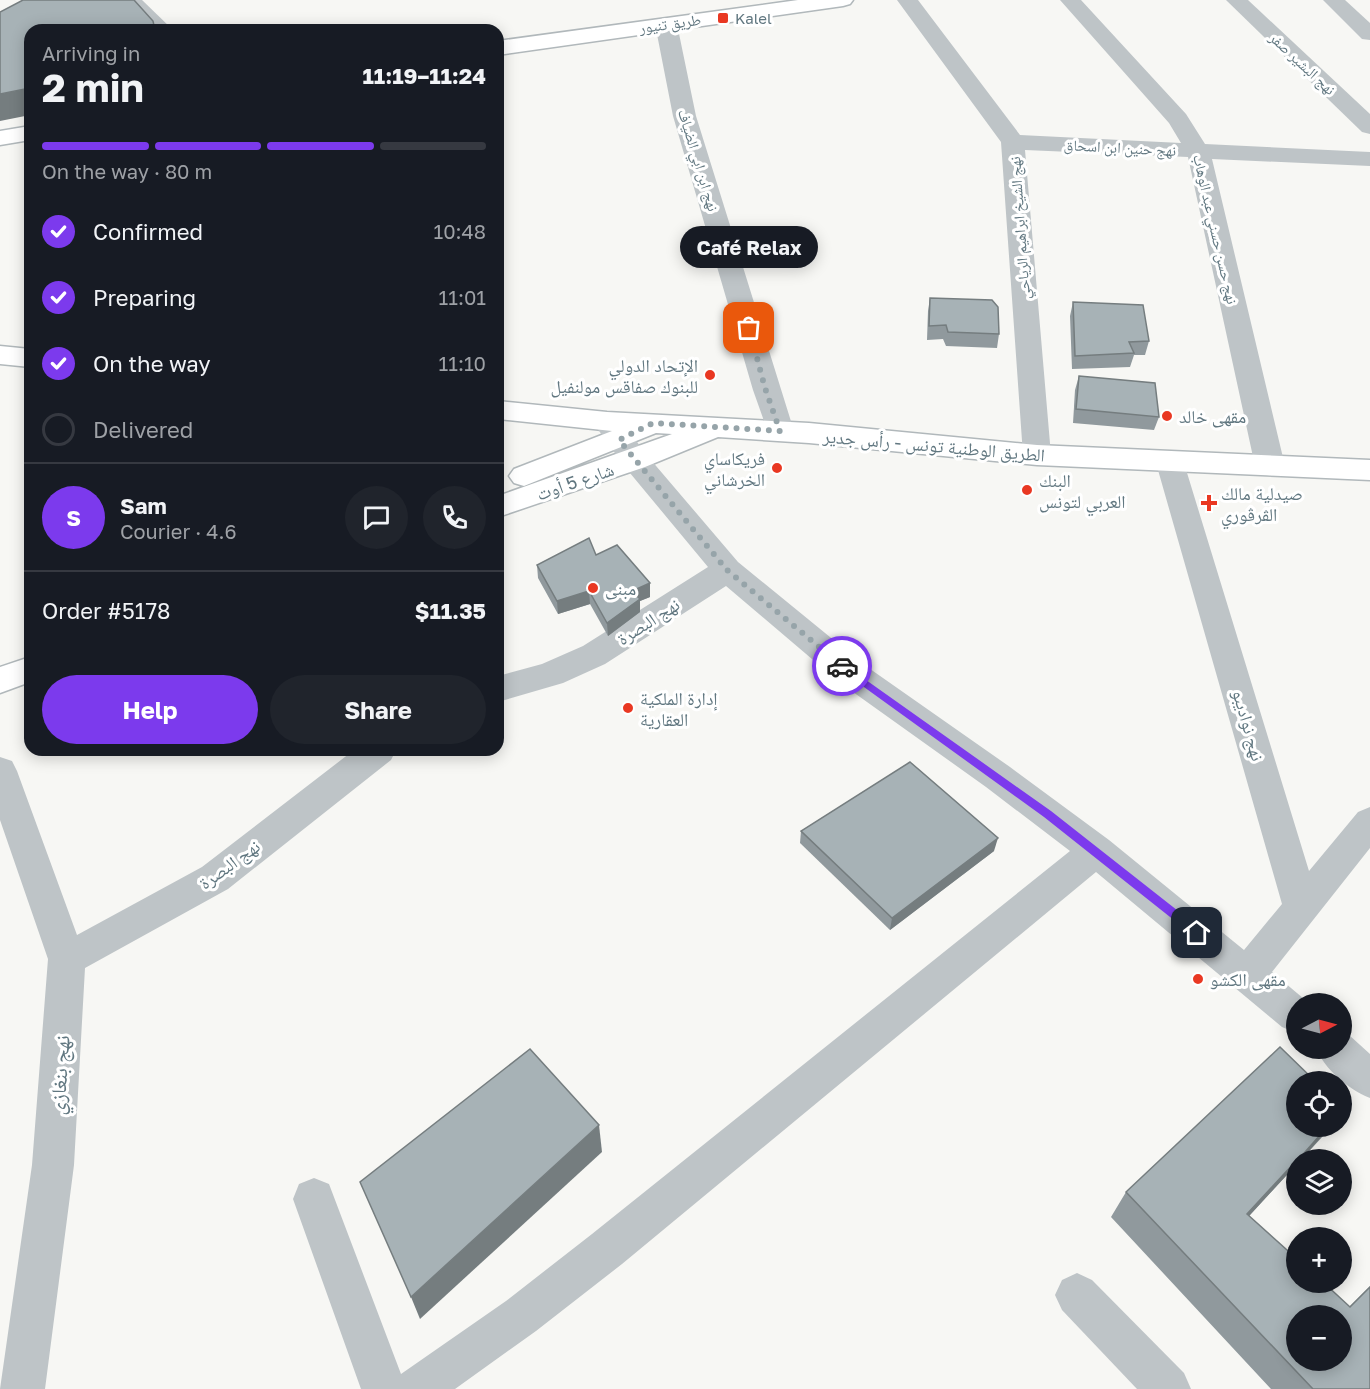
<!DOCTYPE html>
<meta charset="utf-8">
<style>
body{margin:0;font-family:"Golos Text","Noto Naskh Arabic",sans-serif;background:#20242c;color:#f1f3f6;height:100vh;display:flex;flex-direction:column;font-size:22px;white-space:nowrap}
*{box-sizing:border-box;margin:0}
p{font-size:20px;color:#9ea1a6}
.icon{flex:none;width:33px;height:33px;fill:none;stroke:currentColor;stroke-width:2;stroke-linecap:round;stroke-linejoin:round}
.map{position:relative;flex:1;overflow:hidden}
.side{position:absolute;left:24px;top:24px;width:480px;height:732px;display:flex;flex-direction:column;background:#171b24;border-radius:18px;box-shadow:0 3px 15px #0003}
.side>*{flex:none}
.needle{width:39px;rotate:84deg}
.tools{position:absolute;left:1286px;top:993px;display:grid;gap:12px}
.tools a{display:grid;place-items:center;width:66px;height:66px;border-radius:50%;background:#171b24;box-shadow:0 3px 15px #0003;font-size:30px}
.pin{position:absolute;display:grid;place-items:center;width:51px;height:51px;color:#fff;margin:-26px;border-radius:12px;box-shadow:0 3px 9px #0006}
.courier{position:absolute;display:grid;place-items:center;width:60px;height:60px;margin:-30px;border:4px solid #7c3aed;border-radius:50%;background:#fff;color:#222;box-shadow:0 2px 8px #0007}
.bubble{position:absolute;height:42px;border-radius:21px;background:#171b24;box-shadow:0 3px 15px #0003;font-size:20px;font-weight:700;line-height:42px;text-align:center}
.head em{font-style:normal;font-weight:700}
.head div{display:flex;flex-direction:column-reverse}
.head{display:flex;align-items:center;justify-content:space-between;height:102px;padding:0 18px}
h1{font-size:39px;font-weight:700;line-height:45px}
.bar{display:grid;grid-template-columns:repeat(4,1fr);gap:9px 6px;align-content:center;height:72px;padding:0 18px}
.bar i{height:8px;border-radius:4px;background:#363941}
.bar .current{background:#7c3aed}
.bar p{grid-column:span 4}
.line{display:flex;align-items:center;gap:15px;padding:0 18px;border-top:2px solid #363941}
.line div{flex:1}
.round{display:grid;place-items:center;flex:none;width:63px;height:63px;border-radius:32px;background:#20242c}
ol{padding:0 18px;list-style:none}
li{display:flex;align-items:center;gap:18px;height:66px}
li p{margin-inline-start:auto}
li .icon{padding:6px;border-radius:50%;background:#7c3aed;color:#fff;stroke-width:4}
li:last-child{color:#9ea1a6}
li i{width:33px;height:33px;border:3px solid #363941;border-radius:50%}
.cta{display:flex;gap:12px;margin-top:auto;padding:12px 18px}
.cta a{flex:1;height:69px;border-radius:36px;background:#7c3aed;color:#fff;font-size:24px;font-weight:700;line-height:69px;text-align:center}
.cta a+a{background:#20242c;color:#f1f3f6}
.map>svg:first-child{display:block}
.lines{fill:none;stroke-linecap:round;stroke-linejoin:round}
.major-casing{stroke:#b1b8bb;stroke-width:3}
.minor{fill:#bec4c7;fill-rule:evenodd}
.major{fill:#fff;fill-rule:evenodd}
.wall{fill:#90999d}
.shaded-wall{fill:#757d7f}
.building{fill:#a7b2b6;stroke:#757d7f;stroke-width:1.5;fill-rule:evenodd}
.route{fill:#7c3aed}
.done{stroke:#96a4a9;stroke-width:6;stroke-dasharray:0 10.8}
.poi-dot{fill:#e93822;stroke:#fff;stroke-width:2}
.labels{text-anchor:middle;dominant-baseline:central;stroke-width:6;stroke-linejoin:round;paint-order:stroke}
.far-poi-label{font-size:15px;fill:#617780;stroke:#fff;text-anchor:start}
.far-street-label{font-size:15px;fill:#617780;stroke:#fff}
.poi-label{font-size:18px;fill:#617780;stroke:#fff;text-anchor:start}
.street-label{font-size:18px;fill:#617780;stroke:#fff}
.near-street-label{font-size:21px;fill:#617780;stroke:#fff}
</style>
<div class="map">
<svg width="1370" height="1389" viewBox="0 0 1370 1389">
<rect width="100%" height="100%" fill="#f7f7f4"/>
<g class="lines">
<g class="major-casing">
<g id="major">
<path d="M798 0H853L850 4 843 6 498 55V41Z"/>
<path d="M30 126V140L0 145V131Z"/>
<path d="M0 346 30 349V367L0 364Z"/>
<path d="M498 401 607 412 809 423 1037 445 1370 460V480L1037 465 809 443 718 437 645 467 498 517V496L672 434 656 433 524 486 514 483 509 476 514 469 612 431 498 419Z"/>
<path d="M30 657V682L0 693V667Z"/>
</g>
</g>
<g class="minor">
<path d="M120 0H142L173 30H150Z"/>
<path d="M897 0H918L1020 135 1181 143 1169 123 1060 0H1081L1186 114 1205 144 1370 152V166L1212 159 1285 466 1280 473 1270 476 1260 473 1255 466 1188 157 1025 150 1051 455 1047 462 1037 465 1027 462 1023 455 1001 142Z"/>
<path d="M1226 0H1248L1370 114V134L1362 132Z"/>
<path d="M1323 0H1345L1370 23V40L1362 39Z"/>
<path d="M666 18 674 19 677 24 696 116 794 431 790 438 780 441 770 438 753 390 673 116 655 24 658 19Z"/>
<path d="M607 412 617 414 645 453 738 562 863 664 1010 767 1109 840 1244 950 1282 904 1156 463 1160 456 1170 453 1180 456 1184 463 1309 871 1358 812 1370 807V848L1272 972 1310 1004H1296V1033L1282 1027 1096 872 622 1264 536 1331 455 1389H361L293 1199 299 1184 314 1178 329 1184 401 1374 506 1301 592 1234 1070 851 986 787 839 682 726 586 605 664 563 683 498 702V676L542 664 583 646 708 567 625 467 597 428 593 421 597 414Z"/>
<path d="M354 750H396L391 760 228 889 85 968 74 1165 45 1389H0L32 1165 48 959 0 820V757L12 761 17 771 77 935 202 867Z"/>
<path d="M1341 1032 1349 1035 1370 1054V1098C1348 1089 1325 1070 1316 1048H1341Z"/>
<path d="M1077 1273 1092 1280 1184 1373 1191 1389H1137L1062 1310 1055 1295 1062 1280Z"/>
</g>
<use href="#major" class="major"/>
</g>
<g class="wall">
<path d="M930 298 999 334 997 348 946 346 943 339 927 340 928 311Z"/>
<path d="M1073 302 1149 341 1145 355H1134L1130 367 1072 369 1070 316Z"/>
<path d="M1079 376 1159 417 1154 430 1073 423 1075 390Z"/>
<path d="M596 555 650 597 640 601V612L608 636 590 604 558 614 538 578 537 565Z"/>
<path d="M801 831 994 851 890 930 800 843Z"/>
<path d="M1324 1135 1301 1160H1296V1165L1249 1216 1349 1307 1370 1286V1389H1271L1111 1217 1126 1192Z"/>
</g>
<g class="shaded-wall">
<path d="M30 88V115L0 121V94Z"/>
<path d="M650 583V597L640 601V612L608 636 607 623 632 591Z"/>
<path d="M589 591 590 604 558 614 557 601Z"/>
<path d="M998 838 994 851 890 930 892 918Z"/>
<path d="M599 1125 602 1152 420 1319 411 1297Z"/>
<path d="M1328 1126H1331L1301 1160H1298Z"/>
<path d="M1296 1161V1165L1228 1239 1247 1214Z"/>
</g>
<g class="building">
<path d="M23 0H134L153 21 155 30H30V88L0 94V12Z"/>
<path d="M930 298 992 300 998 307 999 334 948 332 946 325 929 326Z"/>
<path d="M1073 302 1143 305 1149 341 1129 342 1134 353 1075 356Z"/>
<path d="M1079 376 1155 383 1159 417 1076 409Z"/>
<path d="M589 538 596 555 617 545 650 583 632 591 640 599 607 623 589 591 557 601 537 565Z"/>
<path d="M910 762 998 838 892 918 801 831Z"/>
<path d="M1280 1047 1316 1082H1296V1126H1328L1298 1160H1296V1161L1247 1214 1296 1258V1282H1323L1350 1307 1370 1287V1389H1313L1126 1192ZM1296 1316H1341V1360H1296Z"/>
<path d="M530 1049 599 1125 411 1297 360 1182Z"/>
<path d="M1341 1104 1345 1108 1341 1113Z"/>
</g>
<path class="route" d="M842 663 1051 811 1201 929V936H1194L1044 817 839 669V664Z"/>
<g class="lines">
<path class="done" d="M749 328 765 388 780 431 653 423 619 440 727 570 842 666"/>
</g>
<g class="poi-dot">
<rect x="717" y="12" width="12" height="12" rx="3"/>
<circle cx="710" cy="375" r="6"/>
<circle cx="1167" cy="416" r="6"/>
<circle cx="777" cy="468" r="6"/>
<circle cx="1027" cy="490" r="6"/>
<path d="M1206 494h6v6h6v6h-6v6h-6v-6h-6v-6h6z"/>
<circle cx="593" cy="588" r="6"/>
<circle cx="628" cy="708" r="6"/>
<circle cx="1198" cy="979" r="6"/>
</g>
<g class="labels">
<g class="far-poi-label">
<text x="735" y="18">Kalel</text>
</g>
<g class="far-street-label">
<text transform="translate(670 23) rotate(-8)">طريق تنيور</text>
<text transform="translate(1303 63) rotate(43)">نهج البشير صفر</text>
<text transform="translate(1120 147) rotate(3)">نهج حنين ابن اسحاق</text>
<text transform="translate(699 160) rotate(73)">نهج ابن ابي الضياف</text>
<text transform="translate(1019 228) rotate(-94)">نهج الشيخ ابراهيم الرياحي</text>
<text transform="translate(1216 229) rotate(77)">نهج حسن حسني عبد الوهاب</text>
</g>
<g class="poi-label">
<text x="698" y="365" text-anchor="end">الإتحاد الدولي<tspan x="698" dy="21">للبنوك صفاقس مولنفيل</tspan></text>
<text x="1179" y="416">مقهى خالد</text>
<text x="765" y="458" text-anchor="end">فريكاساي<tspan x="765" dy="21">الخرشاني</tspan></text>
<text x="1039" y="480">البنك<tspan x="1039" dy="21">العربي لتونس</tspan></text>
<text x="1221" y="493">صيدلية مالك<tspan x="1221" dy="21">الڤرڤوري</tspan></text>
<text x="605" y="588">مبنى</text>
<text x="640" y="698">إدارة الملكية<tspan x="640" dy="21">العقارية</tspan></text>
<text x="1210" y="979">مقهى الكشو</text>
</g>
<g class="street-label">
<text transform="translate(934 445) rotate(5)">الطريق الوطنية تونس - رأس جدير</text>
<text transform="translate(575 481) rotate(-19)">شارع 5 أوت</text>
<text transform="translate(648 621) rotate(-33)">نهج البصرة</text>
<text transform="translate(1249 725) rotate(74)">نهج نواديبو</text>
<text transform="translate(229 864) rotate(-36)">نهج البصرة</text>
</g>
<g class="near-street-label">
<text transform="translate(59 1075) rotate(-86)">نهج بنغازي</text>
</g>
</g>
</svg>
<div class="tools">
<a><svg class="needle" viewBox="-14 -14 28 28"><path d="M0-13l5 13h-10z" fill="#e53935"/><path d="M0 13l5-13h-10z" fill="#9ea1a6"/></svg></a>
<a><svg class="icon" aria-label="locate" viewBox="0 0 24 24"><circle cx="12" cy="12" r="6"/><path d="M12 2v4M12 18v4M2 12h4M18 12h4"/></svg></a>
<a><svg class="icon" aria-label="layers" viewBox="0 0 24 24"><path d="M12 4l9 5-9 5-9-5zM3 14l9 5 9-5"/></svg></a>
<a>+</a>
<a>−</a>
</div>
<div class="pin" style="left:749px;top:328px;background:#ea580c"><svg class="icon" aria-label="bag" viewBox="0 0 24 24"><path d="M5 8h14l-1 12H6zM9 8a3 3 0 0 1 6 0"/></svg></div>
<div class="pin" style="left:1197px;top:933px;background:#1f2937"><svg class="icon" aria-label="home" viewBox="0 0 24 24"><path d="M3 11l9-7 9 7M6 9v11h12V9"/></svg></div>
<div class="courier" style="left:842px;top:666px"><svg class="icon" aria-label="car" viewBox="0 0 24 24"><path d="M5 17H2v-5l4-1 3-4h7l3 4 3 1v5h-3M9 17h6M6 11h13"/><circle cx="7" cy="17" r="2"/><circle cx="17" cy="17" r="2"/></svg></div>
<div class="bubble" style="left:680px;top:226px;width:138px">Café Relax</div>
<section class="side">
<div class="head"><div><h1>2 min</h1><p>Arriving in</p></div><em>11:19–11:24</em></div>
<div class="bar"><i class="current"></i><i class="current"></i><i class="current"></i><i></i><p>On the way · 80 m</p></div>
<ol>
<li><svg class="icon" aria-label="check" viewBox="0 0 24 24"><path d="M5 12l5 5 9-10"/></svg>Confirmed<p>10:48</p></li>
<li><svg class="icon" aria-label="check" viewBox="0 0 24 24"><path d="M5 12l5 5 9-10"/></svg>Preparing<p>11:01</p></li>
<li><svg class="icon" aria-label="check" viewBox="0 0 24 24"><path d="M5 12l5 5 9-10"/></svg>On the way<p>11:10</p></li>
<li><i></i>Delivered</li>
</ol>
<div class="line" style="height:108px"><b class="round" style="background:#7c3aed;color:#fff">S</b><div><b>Sam</b><p>Courier · 4.6</p></div><a class="round"><svg class="icon" aria-label="chat" viewBox="0 0 24 24"><path d="M4 5h16v11H9l-5 4z"/></svg></a><a class="round"><svg class="icon" aria-label="phone" viewBox="0 0 24 24"><path d="M5 4h4l2 5-3 2q2 4 5 5l2-3 5 2v4C11 20 4 13 5 4z"/></svg></a></div>
<div class="line" style="height:78px"><div>Order #5178</div><b>$11.35</b></div>
<div class="cta"><a>Help</a><a>Share</a></div>
</section>
</div>
